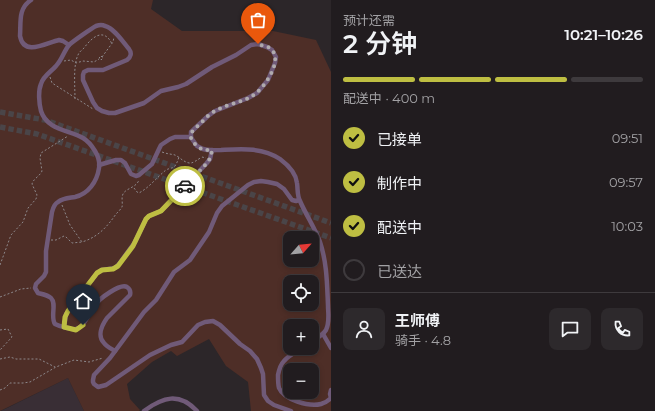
<!DOCTYPE html>
<html lang="zh">
<meta charset="utf-8">
<style>
body{margin:0;font-family:Montserrat,"Noto Sans SC",sans-serif;background:#2d292c;color:#f1f3f6;height:100vh;display:flex;flex-direction:column;font-size:15px;white-space:nowrap}
*{box-sizing:border-box;margin:0}
p{font-size:13px;color:#a2a1a4}
.icon{flex:none;width:22px;height:22px;fill:none;stroke:currentColor;stroke-width:2;stroke-linecap:round;stroke-linejoin:round}
.map{position:relative;flex:1;overflow:hidden}
.details{display:flex;flex-direction:column;background:#211c1f;width:324px}
.details>*{flex:none}
.needle{width:26px;rotate:63deg}
.fabs{position:absolute;left:283px;top:231px;display:grid;gap:8px}
.fabs a{display:grid;place-items:center;width:36px;height:36px;border-radius:8px;background:#211c1f;box-shadow:0 2px 6px #0003,0 0 0 1px #3e3a3d;font-size:20px}
.pin{position:absolute;display:grid;place-items:center;width:34px;height:34px;color:#fff;margin:-41px -17px;border-radius:50% 50% 50% 0;rotate:-45deg;box-shadow:0 0 4px #0007}
.pin .icon{rotate:45deg}
.courier{position:absolute;display:grid;place-items:center;width:40px;height:40px;margin:-20px;border:3px solid #bebe42;border-radius:50%;background:#fff;color:#222;box-shadow:0 1px 5px #0007}
.headline em{font-style:normal;font-weight:600}
.headline div{display:flex;flex-direction:column-reverse}
.headline{display:flex;align-items:center;justify-content:space-between;height:68px;padding:0 12px}
h1{font-size:26px;font-weight:600;line-height:30px}
.bar{display:grid;grid-template-columns:repeat(4,1fr);gap:6px 4px;align-content:center;height:48px;padding:0 12px}
.bar i{height:5px;border-radius:3px;background:#3e3a3d}
.bar .on{background:#bebe42}
.bar p{grid-column:span 4}
.line{display:flex;align-items:center;gap:10px;padding:0 12px;border-top:1px solid #3e3a3d}
.line div{flex:1}
.round{display:grid;place-items:center;flex:none;width:42px;height:42px;border-radius:8px;background:#2d292c}
ol{padding:0 12px;list-style:none}
li{display:flex;align-items:center;gap:12px;height:44px}
li p{margin-inline-start:auto}
li .icon{padding:4px;border-radius:50%;background:#bebe42;color:#111;stroke-width:4}
li:last-child{color:#a2a1a4}
li i{width:22px;height:22px;border:2px solid #3e3a3d;border-radius:50%}
main{display:flex;flex:1;min-height:0}
.map>svg:first-child{display:block}
.built{fill:#392e35}
.green{fill:#4e2e27;fill-rule:evenodd}
.lines{fill:none;stroke-linecap:round;stroke-linejoin:round}
.major-tunnel{stroke:#4a4548;stroke-width:5.5;stroke-dasharray:5.5 3;stroke-linecap:butt}
.path{stroke:#8d888b;stroke-width:1;stroke-dasharray:2 2;stroke-linecap:butt}
.minor{stroke:#705a78;stroke-width:4.5}
.done{stroke:#b0abae;stroke-width:4;stroke-dasharray:0 7.2}
.route{stroke:#bebe42;stroke-width:5}
</style>
<main>
<div class="map">
<svg width="331" height="411" viewBox="0 0 331 411">
<rect width="100%" height="100%" fill="#2c2629"/>
<path class="built" d="M68 378 84 411H1Z"/>
<path class="green" d="M0 0H153L151 9 182 31H273L316 40 331 72V411H251L248 382 226 366 209 339 177 356 171 351 152 362 127 384 130 399 140 410 139 411H84L68 378 0 411ZM290 238H312V260H290ZM290 282H312V304H290ZM290 326H312V348H290ZM290 370H312V392H290Z"/>
<g class="lines">
<g class="major-tunnel">
<path d="M0 112 45 120 331 223"/>
<path d="M0 127 37 134 331 238"/>
</g>
<g class="path">
<path d="M101 56 103 58 101 60 99 58Z"/>
<path d="M102 57 113 42 114 37"/>
<path d="M64 61 71 60 76 63 83 61 94 62 99 59"/>
<path d="M50 77 52 83 93 109"/>
<path d="M75 99C75 87 73 65 78 55 79 52 82 50 84 48 92 37 104 27 112 44"/>
<path d="M162 152C167 154 171 154 175 155 177 156 180 158 181 159 191 166 192 163 202 157L206 158"/>
<path d="M134 188 137 192 139 193C150 187 157 177 166 170 169 168 172 169 175 166 177 163 178 160 179 157"/>
<path d="M62 205 70 225 82 242C98 237 107 227 116 214 118 212 121 209 122 207 123 203 121 198 123 194 126 188 136 188 139 180"/>
<path d="M51 240H56L64 236 66 237 72 243 82 242"/>
<path d="M0 265 11 235 23 222 28 208 36 199 37 195 32 184C33 179 40 176 42 171L40 158 41 153 68 136"/>
<path d="M0 297 21 289 31 288"/>
<path d="M0 330 8 329 12 337 0 350"/>
<path d="M0 359 10 357 16 359H39L55 367"/>
<path d="M0 390 5 388 10 383H23L30 382 56 367 74 360 89 362 103 358"/>
</g>
<g class="minor">
<path d="M31 0C18 9 21 21 20 36 24 57 46 43 59 40L63 41 69 45"/>
<path d="M99 165 116 160H121L125 163 131 174 136 176 139 175 152 164 159 149 161 145 170 139 175 137H191"/>
<path d="M64 327 66 314 97 273 102 270 115 268 119 264 135 242 146 219 149 216 161 211 206 164 210 159 212 150"/>
<path d="M323 334 331 348"/>
<path d="M302 348C296 352 288 356 284 361 280 365 279 370 278 375 278 379 278 384 279 388 284 400 309 407 321 404 325 403 328 401 331 398L330 394 331 390"/>
<path d="M115 351C112 349 107 347 104 343 97 336 102 325 107 318L130 295C131 291 130 289 127 287 120 283 99 299 95 305 90 311 84 328 76 329 72 330 59 326 55 324 50 317 57 304 51 298 48 295 42 294 38 293L35 288 36 284 44 276 46 272V251L52 212C53 208 54 204 58 202 63 198 70 198 75 197 88 194 97 182 99 168 100 162 98 156 95 151 92 146 88 141 83 138 69 130 47 130 41 111 39 103 38 91 41 84 43 76 51 72 56 66 62 60 64 51 69 45 72 42 92 28 96 26 99 25 103 25 105 26 114 28 123 42 129 49 132 53 131 57 127 60L103 70H88L84 72 83 75V80L93 102 97 108 102 111 109 113H115L144 103 161 91 178 87 186 84 212 67 236 55 251 45 258 44 267 47 272 50 276 57 275 63 268 80 257 93 248 98 215 111 208 116 191 132V137L192 139 197 146 203 149C209 151 215 150 221 150 241 149 262 147 280 159 288 165 296 173 297 183 298 190 297 195 300 201 306 215 315 228 320 242 327 263 327 284 328 305 328 313 330 322 326 330 323 335 317 338 312 341"/>
<path d="M144 411C163 397 179 392 197 411"/>
<path d="M291 411 274 405 268 401 264 395 263 374 261 368 257 359 250 351 240 344 220 325 213 321 205 322 198 325 182 342 171 345 150 355 106 385 98 387 94 384 93 382V380L94 375 110 358 144 312 156 300 174 272 190 260 209 232 217 213 222 206 248 185 254 182 261 181 268 182 277 184 284 189 292 200 296 201 299 200"/>
</g>
</g>
<g class="lines">
<path class="done" d="M185 186 208 162 211 156 212 150C205 150 200 150 195 144 187 135 191 132 199 125 204 120 209 114 215 111 227 104 241 103 252 96 263 90 283 62 272 50 269 46 263 46 258 44"/>
<path class="route" d="M83 325 76 330 64 327 65 317 68 311 97 273 102 270 113 269 118 266 133 246 146 219 149 216 161 211 185 186"/>
</g>
</svg>
<div class="fabs">
<a><svg class="needle" viewBox="-14 -14 28 28"><path d="M0-13l5 13h-10z" fill="#e53935"/><path d="M0 13l5-13h-10z" fill="#a2a1a4"/></svg></a>
<a><svg class="icon" aria-label="locate" viewBox="0 0 24 24"><circle cx="12" cy="12" r="6"/><path d="M12 2v4M12 18v4M2 12h4M18 12h4"/></svg></a>
<a>+</a>
<a>−</a>
</div>
<div class="pin" style="left:258px;top:44px;background:#ea580c"><svg class="icon" aria-label="bag" viewBox="0 0 24 24"><path d="M5 8h14l-1 12H6zM9 8a3 3 0 0 1 6 0"/></svg></div>
<div class="pin" style="left:83px;top:325px;background:#1f2937"><svg class="icon" aria-label="home" viewBox="0 0 24 24"><path d="M3 11l9-7 9 7M6 9v11h12V9"/></svg></div>
<div class="courier" style="left:185px;top:186px"><svg class="icon" aria-label="car" viewBox="0 0 24 24"><path d="M5 17H2v-5l4-1 3-4h7l3 4 3 1v5h-3M9 17h6M6 11h13"/><circle cx="7" cy="17" r="2"/><circle cx="17" cy="17" r="2"/></svg></div>
</div>
<section class="details">
<div class="headline"><div><h1>2 分钟</h1><p>预计还需</p></div><em>10:21–10:26</em></div>
<div class="bar"><i class="on"></i><i class="on"></i><i class="on"></i><i></i><p>配送中 · 400 m</p></div>
<ol>
<li><svg class="icon" aria-label="check" viewBox="0 0 24 24"><path d="M5 12l5 5 9-10"/></svg>已接单<p>09:51</p></li>
<li><svg class="icon" aria-label="check" viewBox="0 0 24 24"><path d="M5 12l5 5 9-10"/></svg>制作中<p>09:57</p></li>
<li><svg class="icon" aria-label="check" viewBox="0 0 24 24"><path d="M5 12l5 5 9-10"/></svg>配送中<p>10:03</p></li>
<li><i></i>已送达</li>
</ol>
<div class="line" style="height:72px"><a class="round"><svg class="icon" aria-label="person" viewBox="0 0 24 24"><circle cx="12" cy="8" r="4"/><path d="M4 21q1-7 8-7t8 7"/></svg></a><div><b>王师傅</b><p>骑手 · 4.8</p></div><a class="round"><svg class="icon" aria-label="chat" viewBox="0 0 24 24"><path d="M4 5h16v11H9l-5 4z"/></svg></a><a class="round"><svg class="icon" aria-label="phone" viewBox="0 0 24 24"><path d="M5 4h4l2 5-3 2q2 4 5 5l2-3 5 2v4C11 20 4 13 5 4z"/></svg></a></div>
</section>
</main>
